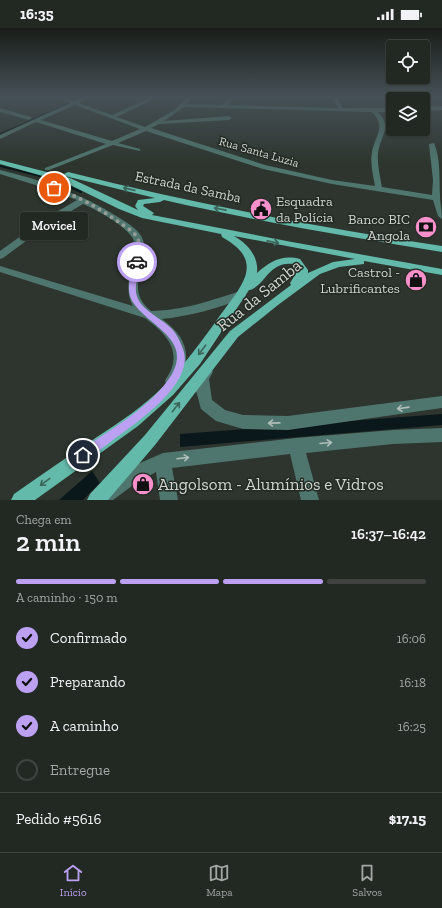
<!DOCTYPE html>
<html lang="pt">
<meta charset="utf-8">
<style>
body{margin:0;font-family:"Zilla Slab",serif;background:#2a302a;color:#f1f3f6;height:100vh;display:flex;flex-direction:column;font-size:15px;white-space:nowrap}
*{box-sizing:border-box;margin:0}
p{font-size:13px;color:#a2a6a5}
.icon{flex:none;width:22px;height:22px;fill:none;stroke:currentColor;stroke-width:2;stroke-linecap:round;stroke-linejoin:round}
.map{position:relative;height:472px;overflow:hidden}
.drawer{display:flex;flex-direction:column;background:#222822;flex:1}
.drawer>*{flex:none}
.fabs{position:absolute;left:386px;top:12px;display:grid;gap:8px}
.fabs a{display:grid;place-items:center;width:44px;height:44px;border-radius:4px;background:#222822;box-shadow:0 1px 3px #0004,0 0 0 1px #3f4440;font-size:20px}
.pin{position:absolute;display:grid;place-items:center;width:34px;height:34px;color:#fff;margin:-17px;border:2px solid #fff;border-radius:50%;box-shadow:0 1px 4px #0007}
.courier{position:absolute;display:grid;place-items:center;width:40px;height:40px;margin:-20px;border:3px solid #bca0f2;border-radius:50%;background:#fff;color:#222;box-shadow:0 1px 5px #0007}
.bubble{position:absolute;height:28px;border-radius:4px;background:#222822;box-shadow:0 1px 3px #0004,0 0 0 1px #3f4440;font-size:13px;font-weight:600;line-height:28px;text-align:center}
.headline em{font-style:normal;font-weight:600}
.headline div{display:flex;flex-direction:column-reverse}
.headline{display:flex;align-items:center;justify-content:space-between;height:68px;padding:0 16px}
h1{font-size:26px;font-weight:600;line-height:30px}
.bar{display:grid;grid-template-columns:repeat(4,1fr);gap:6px 4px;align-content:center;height:48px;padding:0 16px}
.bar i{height:5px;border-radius:3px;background:#3f4440}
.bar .on{background:#bca0f2}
.bar p{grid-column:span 4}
.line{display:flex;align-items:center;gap:10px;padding:0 16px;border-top:1px solid #3f4440}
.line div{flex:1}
ol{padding:0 16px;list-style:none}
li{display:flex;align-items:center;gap:12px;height:44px}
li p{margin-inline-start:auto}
li .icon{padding:4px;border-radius:50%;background:#bca0f2;color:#111;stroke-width:4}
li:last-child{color:#a2a6a5}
li i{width:22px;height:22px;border:2px solid #3f4440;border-radius:50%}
.status{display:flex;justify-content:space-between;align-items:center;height:28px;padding:0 20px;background:#222822;direction:ltr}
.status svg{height:11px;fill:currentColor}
.menu{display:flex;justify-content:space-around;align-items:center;height:56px;border-top:1px solid #3f4440;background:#222822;font-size:11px;color:#a2a6a5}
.menu a{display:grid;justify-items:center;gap:2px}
.menu .on{color:#bca0f2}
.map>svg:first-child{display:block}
.water{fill:#0a181b}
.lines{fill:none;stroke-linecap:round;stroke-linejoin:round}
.stream-far1{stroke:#0a181b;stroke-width:1.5}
.stream{stroke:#0a181b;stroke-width:2}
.minor{fill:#4f766e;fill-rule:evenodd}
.major{fill:#63b9aa;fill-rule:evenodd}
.oneway{stroke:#3d645a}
.oneway2{stroke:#b0bdb8}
.route{fill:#bca0f2}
.done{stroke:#979d97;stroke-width:4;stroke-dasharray:0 7.2}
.labels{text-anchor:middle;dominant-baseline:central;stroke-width:3;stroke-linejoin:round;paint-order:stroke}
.far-street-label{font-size:12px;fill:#d0d5d0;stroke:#232b24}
.street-label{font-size:14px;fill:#d0d5d0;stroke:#232b24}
.poi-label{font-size:14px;fill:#d0d5d0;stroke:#232b24;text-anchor:end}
.near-street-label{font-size:17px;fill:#d0d5d0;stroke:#232b24}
.near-poi-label{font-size:17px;fill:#d0d5d0;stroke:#232b24;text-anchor:start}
</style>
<div class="status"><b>16:35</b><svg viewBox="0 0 49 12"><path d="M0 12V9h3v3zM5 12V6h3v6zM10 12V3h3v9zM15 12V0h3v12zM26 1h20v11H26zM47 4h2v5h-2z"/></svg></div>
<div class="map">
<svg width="442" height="472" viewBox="0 0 442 472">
<rect width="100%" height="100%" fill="#2d352e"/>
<g class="water">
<path d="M442 386V397L180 419V406Z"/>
<path d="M92 443 100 455 83 472H59Z"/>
</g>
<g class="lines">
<path class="stream-far1" d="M0 106 83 69"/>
<path class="stream" d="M0 138 52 151 81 164"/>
<g class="minor">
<path d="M57 69H63L74 73 83 69H89L79 75 112 87 152 69H158L117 89 145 99 176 81 187 69H192L187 76 221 77 231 69H236L227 77 338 80 332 69H336L343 80H393V84H378C393 99 380 108 378 125 377 136 380 148 382 159L432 167 433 152 429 116 434 115C441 131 439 151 440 168 440 176 442 183 442 191L438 188 433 172 332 156 263 141 146 103 118 115 140 121V123L113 117 49 142H45V140L106 116 36 94 0 111V107L70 75ZM75 77 140 101 112 113 41 92ZM184 79 372 84C387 99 375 107 372 124 370 135 373 147 375 158L332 152 265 137 151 100 159 96 229 92 232 90 229 88 164 93Z"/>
<path d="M442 78V82L423 83V79Z"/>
<path d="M0 80 31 89 32 90 29 92 0 84Z"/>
<path d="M0 142C42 152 82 166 118 189 127 195 139 201 143 212 152 236 122 260 151 283 186 282 208 273 241 263L245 264 246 267 245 270C218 280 191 288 162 291 188 310 193 330 177 357L172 359 167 357 165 353C167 348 171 344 172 339 179 317 161 302 145 290L0 244V238L133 278C119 254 142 224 132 209 123 196 97 182 83 176L49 196 3 230 0 231V223L43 192 77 172 45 160 0 146Z"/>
<path d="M206 338 211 340 213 344 209 351 212 372 225 382 243 387 288 388 442 368V380L288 402 243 401 216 393 201 381 195 359V351L201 340Z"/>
<path d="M442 400V414L393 416 306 425 319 472H301L290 426 172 440 178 472H160L156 444 136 455 113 472H91L94 466 116 448 140 435 163 425 296 410 393 402Z"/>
</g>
<path class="major" d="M0 132 70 150 138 182 135 178 138 172 155 170 65 148 64 146 68 144C192 175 316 199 442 218V224C349 209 256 193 164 172L160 174 144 176 143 178 154 185 152 187 292 214 442 241V247L364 233V236L339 239 320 246 278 277 238 309 155 417 108 472H87L90 466 145 407 230 303 291 257 290 255 298 242 293 236C268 233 265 259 249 262L200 336 173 367 138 398 35 472H11L14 466C41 447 69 428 97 409 120 394 144 378 164 358 185 336 202 313 219 289 241 258 267 234 222 209L221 206 142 190 119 181 64 154 0 136ZM234 208 355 231 333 234 308 245V242L300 231C282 226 269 234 257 245 259 229 248 216 234 208Z"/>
</g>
<defs><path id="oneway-shaft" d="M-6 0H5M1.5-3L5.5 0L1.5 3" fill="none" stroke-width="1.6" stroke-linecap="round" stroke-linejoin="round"/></defs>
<g class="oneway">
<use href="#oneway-shaft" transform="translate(129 161) rotate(-167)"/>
<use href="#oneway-shaft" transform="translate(220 181) rotate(-169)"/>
<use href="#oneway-shaft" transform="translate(273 214) rotate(11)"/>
<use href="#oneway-shaft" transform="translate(202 322) rotate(127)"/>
<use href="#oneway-shaft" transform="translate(176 379) rotate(-52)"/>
<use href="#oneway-shaft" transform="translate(45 454) rotate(144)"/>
</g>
<g class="oneway2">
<use href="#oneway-shaft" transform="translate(403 380) rotate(172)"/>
<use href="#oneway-shaft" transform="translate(274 395) rotate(179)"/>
<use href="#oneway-shaft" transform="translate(326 415) rotate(-5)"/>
<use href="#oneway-shaft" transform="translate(183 430) rotate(-7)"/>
</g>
<linearGradient id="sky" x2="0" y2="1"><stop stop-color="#191d19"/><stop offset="0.51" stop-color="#465157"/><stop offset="1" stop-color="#465157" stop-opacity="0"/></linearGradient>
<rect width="442" height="135" fill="url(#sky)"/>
<path class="route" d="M135 232 141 234C139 243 135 255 136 264 138 281 160 289 171 300 177 306 180 313 183 321 196 355 136 395 113 412 103 419 94 428 83 432L79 431 78 427 79 423C110 402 152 379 172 346 194 308 139 295 130 268 127 259 131 241 135 232Z"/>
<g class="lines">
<path class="done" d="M54 160C78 168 99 180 120 195 126 199 133 203 137 209 141 216 138 226 137 234"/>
</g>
<defs>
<g id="civic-disc" transform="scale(1.15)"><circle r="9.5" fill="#f890cc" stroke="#232b24"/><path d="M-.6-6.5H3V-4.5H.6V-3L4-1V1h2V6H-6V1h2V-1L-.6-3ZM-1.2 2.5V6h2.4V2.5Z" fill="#111"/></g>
<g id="bank-disc" transform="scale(1.15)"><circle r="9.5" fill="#f890cc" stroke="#232b24"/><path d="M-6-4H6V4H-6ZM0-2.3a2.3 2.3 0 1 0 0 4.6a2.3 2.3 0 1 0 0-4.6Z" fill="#111"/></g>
<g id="shop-disc" transform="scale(1.15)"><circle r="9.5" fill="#f890cc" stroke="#232b24"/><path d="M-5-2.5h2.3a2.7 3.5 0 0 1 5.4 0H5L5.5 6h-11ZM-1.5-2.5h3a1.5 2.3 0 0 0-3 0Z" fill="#111"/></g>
</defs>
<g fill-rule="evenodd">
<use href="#civic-disc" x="261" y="181"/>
<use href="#bank-disc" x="426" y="199"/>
<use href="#shop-disc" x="416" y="252"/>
<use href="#shop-disc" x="143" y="456"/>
</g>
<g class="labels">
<g class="far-street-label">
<text transform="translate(259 124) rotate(16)">Rua Santa Luzia</text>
</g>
<g class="street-label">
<text transform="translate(188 159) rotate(12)">Estrada da Samba</text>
</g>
<g class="poi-label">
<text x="276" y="173" text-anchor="start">Esquadra<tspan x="276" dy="16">da Polícia</tspan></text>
<text x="410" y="191">Banco BIC<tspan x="410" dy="16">Angola</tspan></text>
<text x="400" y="244">Castrol -<tspan x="400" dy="16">Lubrificantes</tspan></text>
</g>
<g class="near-street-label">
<text transform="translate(259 267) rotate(-39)">Rua da Samba</text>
</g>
<g class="near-poi-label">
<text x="158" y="456">Angolsom - Alumínios e Vidros</text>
</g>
</g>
</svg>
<div class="fabs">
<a><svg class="icon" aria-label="locate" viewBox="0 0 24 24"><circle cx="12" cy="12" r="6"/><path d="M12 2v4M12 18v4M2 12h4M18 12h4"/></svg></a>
<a><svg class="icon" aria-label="layers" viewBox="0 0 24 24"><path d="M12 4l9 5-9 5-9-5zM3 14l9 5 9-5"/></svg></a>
</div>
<div class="pin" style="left:54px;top:160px;background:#ea580c"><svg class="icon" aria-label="bag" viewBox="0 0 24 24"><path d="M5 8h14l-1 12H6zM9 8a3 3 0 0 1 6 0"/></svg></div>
<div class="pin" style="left:83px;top:427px;background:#1f2937"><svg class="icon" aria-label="home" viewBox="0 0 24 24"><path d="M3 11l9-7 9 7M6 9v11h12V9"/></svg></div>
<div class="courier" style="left:137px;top:234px"><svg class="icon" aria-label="car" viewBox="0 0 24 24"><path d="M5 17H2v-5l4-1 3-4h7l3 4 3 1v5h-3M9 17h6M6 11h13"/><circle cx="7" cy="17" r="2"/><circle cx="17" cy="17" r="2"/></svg></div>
<div class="bubble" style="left:20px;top:184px;width:68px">Movicel</div>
</div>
<section class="drawer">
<div class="headline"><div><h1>2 min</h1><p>Chega em</p></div><em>16:37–16:42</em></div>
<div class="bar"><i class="on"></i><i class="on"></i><i class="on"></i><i></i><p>A caminho · 150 m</p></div>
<ol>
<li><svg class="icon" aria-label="check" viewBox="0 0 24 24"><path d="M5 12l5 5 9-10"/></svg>Confirmado<p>16:06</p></li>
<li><svg class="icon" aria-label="check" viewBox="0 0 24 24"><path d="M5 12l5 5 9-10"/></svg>Preparando<p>16:18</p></li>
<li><svg class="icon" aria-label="check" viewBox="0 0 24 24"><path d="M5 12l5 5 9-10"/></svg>A caminho<p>16:25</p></li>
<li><i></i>Entregue</li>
</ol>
<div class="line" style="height:52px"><div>Pedido #5616</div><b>$17.15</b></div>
</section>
<nav class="menu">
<a class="on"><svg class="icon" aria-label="home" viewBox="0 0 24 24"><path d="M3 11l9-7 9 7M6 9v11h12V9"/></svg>Início</a>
<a><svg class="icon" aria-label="map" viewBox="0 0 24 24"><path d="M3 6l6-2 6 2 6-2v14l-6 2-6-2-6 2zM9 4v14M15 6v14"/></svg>Mapa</a>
<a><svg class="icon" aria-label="saved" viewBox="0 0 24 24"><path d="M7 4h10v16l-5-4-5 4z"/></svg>Salvos</a>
</nav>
